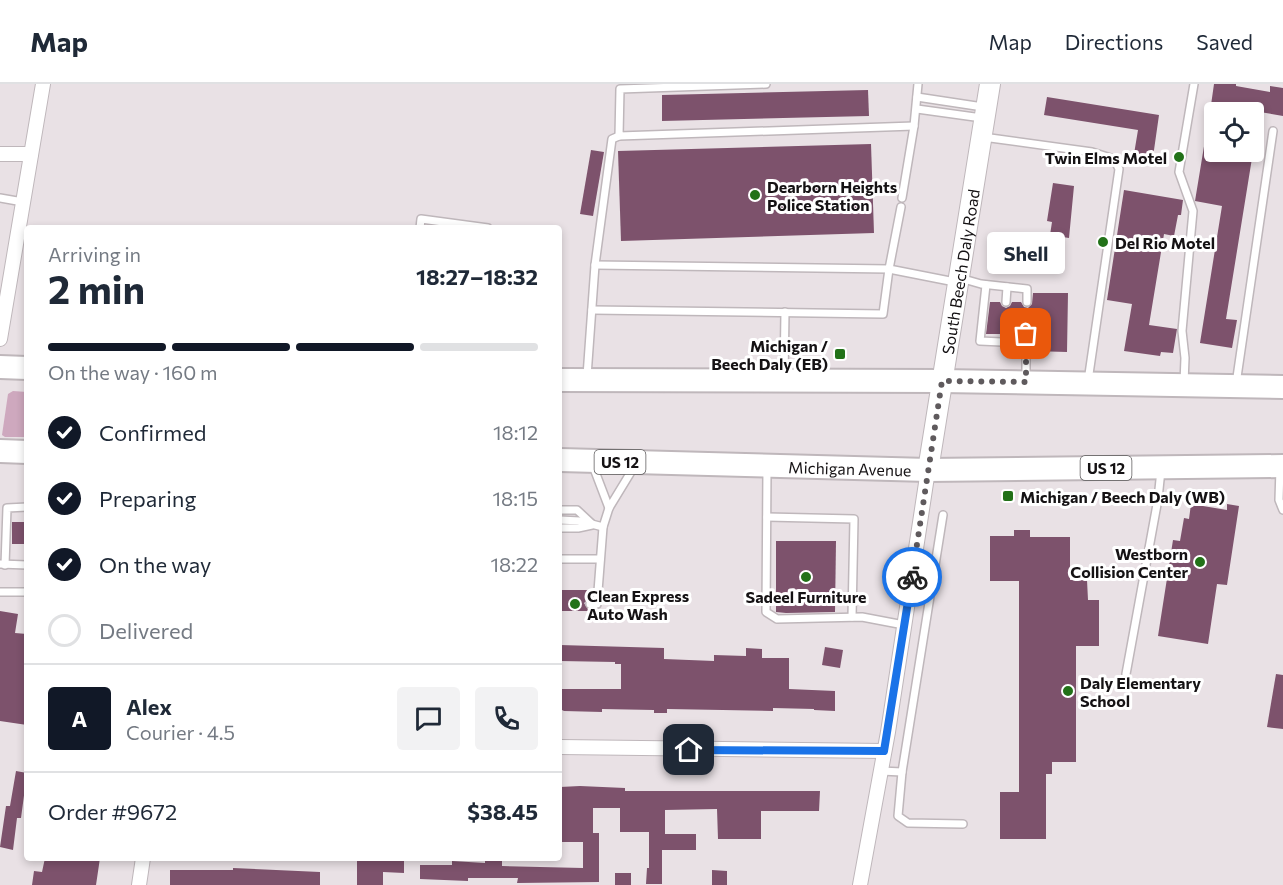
<!DOCTYPE html>
<meta charset="utf-8">
<style>
body{margin:0;font-family:Commissioner,sans-serif;background:#f2f2f3;color:#1f2937;height:100vh;display:flex;flex-direction:column;font-size:22px;white-space:nowrap}
*{box-sizing:border-box;margin:0}
p{font-size:20px;color:#747a83}
.icon{flex:none;width:33px;height:33px;fill:none;stroke:currentColor;stroke-width:2;stroke-linecap:round;stroke-linejoin:round}
.map{position:relative;flex:1;overflow:hidden}
.panel{position:absolute;left:24px;top:141px;width:538px;height:636px;display:flex;flex-direction:column;background:#fff;border-radius:6px;box-shadow:0 3px 9px #0003}
.panel>*{flex:none}
.controls{position:absolute;left:1204px;top:18px;display:grid;gap:12px}
.controls a{display:grid;place-items:center;width:60px;height:60px;border-radius:6px;background:#fff;box-shadow:0 3px 9px #0003;font-size:30px}
.pin{position:absolute;display:grid;place-items:center;width:51px;height:51px;color:#fff;margin:-26px;border-radius:12px;box-shadow:0 3px 9px #0006}
.courier{position:absolute;display:grid;place-items:center;width:60px;height:60px;margin:-30px;border:4px solid #1a73e8;border-radius:50%;background:#fff;color:#222;box-shadow:0 2px 8px #0007}
.bubble{position:absolute;height:42px;border-radius:6px;background:#fff;box-shadow:0 3px 9px #0003;font-size:20px;font-weight:700;line-height:42px;text-align:center}
.summary em{font-style:normal;font-weight:700}
.summary div{display:flex;flex-direction:column-reverse}
.summary{display:flex;align-items:center;justify-content:space-between;height:102px;padding:0 24px}
h1{font-size:39px;font-weight:700;line-height:45px}
.bar{display:grid;grid-template-columns:repeat(4,1fr);gap:9px 6px;align-content:center;height:72px;padding:0 24px}
.bar i{height:8px;border-radius:4px;background:#e0e1e3}
.bar .current{background:#111827}
.bar p{grid-column:span 4}
.line{display:flex;align-items:center;gap:15px;padding:0 24px;border-top:2px solid #e0e1e3}
.line div{flex:1}
.round{display:grid;place-items:center;flex:none;width:63px;height:63px;border-radius:6px;background:#f2f2f3}
ol{padding:0 24px;list-style:none}
li{display:flex;align-items:center;gap:18px;height:66px}
li p{margin-inline-start:auto}
li .icon{padding:6px;border-radius:50%;background:#111827;color:#fff;stroke-width:4}
li:last-child{color:#747a83}
li i{width:33px;height:33px;border:3px solid #e0e1e3;border-radius:50%}
header{display:flex;align-items:center;gap:36px;box-sizing:border-box;height:84px;padding:0 30px;background:#fff;border-bottom:2px solid #e0e1e3}
header strong{font-size:28px}
nav{display:flex;gap:33px;margin-inline-start:auto;font-size:21px}
.map>svg:first-child{display:block}
.green{fill:#cea8be}
.building{fill:#7d526c}
.lines{fill:none;stroke-linecap:round;stroke-linejoin:round}
.lane-casing{stroke:#bfb7bb;stroke-width:10}
.street-casing{stroke:#bfb7bb;stroke-width:16}
.secondary-casing{stroke:#bfb7bb;stroke-width:22}
.primary-casing{stroke:#bfb7bb;stroke-width:26}
.lane{stroke:#fff;stroke-width:7}
.street{stroke:#fff;stroke-width:14}
.secondary{stroke:#fff;stroke-width:20}
.primary{stroke:#fff;stroke-width:22}
.done{stroke:#5f5a5d;stroke-width:6;stroke-dasharray:0 10.8}
.route{stroke:#1a73e8;stroke-width:8}
.poi-dot{fill:#227118;stroke:#fff;stroke-width:2}
.labels{text-anchor:middle;dominant-baseline:central;stroke-width:6;stroke-linejoin:round;paint-order:stroke}
.shield{fill:#fff;stroke:#5b595a;stroke-width:1.5}
.shield-label{font-size:15px;font-weight:bold;fill:#151214}
.poi-label{font-size:16px;font-weight:bold;fill:#151214;stroke:#fff;text-anchor:start}
.street-label{font-size:16px;fill:#151214;stroke:#fff}
</style>
<header>
<strong>Map</strong>
<nav><a>Map</a><a>Directions</a><a>Saved</a></nav>
</header>
<div class="map">
<svg width="1283" height="801" viewBox="0 0 1283 801">
<rect width="100%" height="100%" fill="#e9e1e5"/>
<path class="green" d="M13 307 27 308V353H5L2 351 8 310Z"/>
<g class="building">
<path d="M1214 0H1236V2L1270 8V2L1283 4V32L1260 28H1210Z"/>
<path d="M868 6 869 32 662 37V11Z"/>
<path d="M1047 13 1159 31 1153 73 1134 70 1138 46 1044 31Z"/>
<path d="M1208 38 1215 39V68H1253L1226 235 1237 236 1232 264 1200 259 1222 122 1195 117Z"/>
<path d="M871 60 874 149 621 157 618 67Z"/>
<path d="M591 66 604 68 593 132 580 130Z"/>
<path d="M1053 99 1074 102 1069 154 1050 151 1052 138 1047 137Z"/>
<path d="M1124 106 1183 116 1181 131H1178L1174 152 1164 150 1149 241 1177 245 1173 269 1161 268 1160 272 1124 267 1132 220 1107 216Z"/>
<path d="M1033 209H1068L1067 268 1032 267V249L1027 244 1023 245 1020 250H986L990 218H1000L1002 222 1006 224 1010 222 1012 218H1021L1024 223 1028 224 1032 220Z"/>
<path d="M1191 420 1227 426V420L1239 422 1227 501 1217 500 1208 560 1158 552 1173 456 1180 457 1184 434 1189 435Z"/>
<rect x="12" y="438" width="15" height="22"/>
<path d="M1014 446H1030V453H1070V496H1087L1088 516H1099V562H1076V678H1052V690H1046V755H1000V708H1019V497H990V452H1014Z"/>
<path d="M776 457H836L835 528 786 529 776 528Z"/>
<path d="M560 506H590V514L584 519 589 527H560Z"/>
<path d="M0 527 18 530 15 549 27 550V641L0 637Z"/>
<path d="M560 561 664 564V575L714 577V571L746 572V564L762 565V574H789V605L835 607V627L814 626V625L773 624V627L667 625V629H654V626L602 625V628L564 627 560 625V605H621V580H615V578L560 577Z"/>
<path d="M825 563 843 566 840 584 822 581Z"/>
<path d="M1276 590 1283 591V645L1267 643Z"/>
<path d="M16 687 27 689 21 734H17L13 766 0 763 6 722H10Z"/>
<path d="M580 702 625 704V707H820L819 727H761V755H718L717 725 665 726V750H696V766H662V800H646L647 784H649V748H620V724H593V749H599V798L517 799 518 794H468V797L420 795V781H452V777L485 779V774H502V782L583 784V758H560V703Z"/>
<path d="M45 774H100L96 801H32L34 787 42 788Z"/>
<path d="M357 774H404V789L383 788V801H357Z"/>
<path d="M233 784 320 788V801H170V786H233Z"/>
<path d="M712 786 727 787V801H712Z"/>
<rect x="615" y="789" width="16" height="12"/>
</g>
<g class="lines">
<g class="lane-casing">
<g id="lane">
<path d="M766 0 620 5 619 52 914 42"/>
<path d="M917 13 983 23"/>
<path d="M917 25 982 34"/>
<path d="M983 53 1092 68 1114 75 1119 85 1088 297"/>
<path d="M0 114 23 118"/>
<path d="M902 114 914 42 918 0"/>
<path d="M420 144 421 135 488 144"/>
<path d="M595 181 889 185 955 198"/>
<path d="M960 194 981 200 1027 205V218"/>
<path d="M986 201 980 257 1026 259"/>
<path d="M1006 218 1007 203"/>
<path d="M592 226 883 230 889 185 901 123"/>
<path d="M587 292 595 181 612 55 619 52"/>
<path d="M784 294 785 228"/>
<path d="M1026 296V250"/>
<path d="M1184 299 1185 274 1182 247 1193 127 1179 88 1194 0"/>
<path d="M1236 300 1273 47"/>
<path d="M593 382 609 424"/>
<path d="M1280 384 1279 416 1283 426"/>
<path d="M767 385 766 528 777 535 862 533 904 541"/>
<path d="M560 426H577L591 439"/>
<path d="M943 431 902 688 898 732 908 739 963 740"/>
<path d="M767 433 854 435 852 533"/>
<path d="M560 436 580 437 603 443"/>
<path d="M560 444H578L592 441"/>
<path d="M560 475H600"/>
<path d="M0 480 27 481"/>
<path d="M5 481 7 424 27 423"/>
<path d="M911 499 933 503"/>
<path d="M0 508H27"/>
<path d="M590 520H597L603 443 609 424 634 383"/>
<path d="M1126 590 1158 415 1161 386"/>
<path d="M881 687 902 688"/>
</g>
</g>
<g class="street-casing">
<g id="street">
<path d="M0 70H31"/>
<path d="M0 255 43 0"/>
<path d="M560 663 884 667"/>
<path d="M139 801 143 774"/>
<path d="M860 801 888 648 928 386"/>
</g>
</g>
<g class="secondary-casing">
<g id="secondary">
<path id="s1" d="M928 386 990 0"/>
</g>
</g>
<g class="primary-casing">
<g id="primary">
<path d="M0 283 27 284"/>
<path d="M560 296 942 297 1283 303"/>
<path d="M0 367 27 368"/>
<path id="s2" d="M560 376 928 386 1283 382"/>
</g>
</g>
<use href="#lane" class="lane"/>
<use href="#street" class="street"/>
<use href="#secondary" class="secondary"/>
<use href="#primary" class="primary"/>
</g>
<g class="lines">
<path class="done" d="M912 493 942 297 1026 298V250"/>
<path class="route" d="M689 666 884 667 912 493"/>
</g>
<g class="poi-dot">
<circle cx="1179" cy="73" r="6"/>
<circle cx="755" cy="111" r="6"/>
<circle cx="1103" cy="158" r="6"/>
<rect x="834" y="264" width="12" height="12" rx="3"/>
<rect x="1002" y="406" width="12" height="12" rx="3"/>
<circle cx="1200" cy="478" r="6"/>
<circle cx="806" cy="493" r="6"/>
<circle cx="575" cy="520" r="6"/>
<circle cx="1068" cy="607" r="6"/>
</g>
<g class="labels">
<g class="shield">
<rect x="594.5" y="366" width="51" height="24" rx="4.5"/>
<rect x="1080.5" y="372" width="51" height="24" rx="4.5"/>
</g>
<g class="shield-label">
<text x="620" y="378">US 12</text>
<text x="1106" y="384">US 12</text>
</g>
<g class="poi-label">
<text x="1167" y="73" text-anchor="end">Twin Elms Motel</text>
<text x="767" y="102">Dearborn Heights<tspan x="767" dy="18">Police Station</tspan></text>
<text x="1115" y="158">Del Rio Motel</text>
<text x="828" y="261" text-anchor="end">Michigan /<tspan x="828" dy="18">Beech Daly (EB)</tspan></text>
<text x="1020" y="412">Michigan / Beech Daly (WB)</text>
<text x="1188" y="469" text-anchor="end">Westborn<tspan x="1188" dy="18">Collision Center</tspan></text>
<text x="587" y="511">Clean Express<tspan x="587" dy="18">Auto Wash</tspan></text>
<text x="806" y="512" text-anchor="middle">Sadeel Furniture</text>
<text x="1080" y="598">Daly Elementary<tspan x="1080" dy="18">School</tspan></text>
</g>
<g class="street-label">
<text stroke="none"><textPath href="#s1" startOffset="201">South Beech Daly Road</textPath></text>
<text stroke="none"><textPath href="#s2" startOffset="290">Michigan Avenue</textPath></text>
</g>
</g>
</svg>
<div class="controls">
<a><svg class="icon" aria-label="locate" viewBox="0 0 24 24"><circle cx="12" cy="12" r="6"/><path d="M12 2v4M12 18v4M2 12h4M18 12h4"/></svg></a>
</div>
<div class="pin" style="left:1026px;top:250px;background:#ea580c"><svg class="icon" aria-label="bag" viewBox="0 0 24 24"><path d="M5 8h14l-1 12H6zM9 8a3 3 0 0 1 6 0"/></svg></div>
<div class="pin" style="left:689px;top:666px;background:#1f2937"><svg class="icon" aria-label="home" viewBox="0 0 24 24"><path d="M3 11l9-7 9 7M6 9v11h12V9"/></svg></div>
<div class="courier" style="left:912px;top:493px"><svg class="icon" aria-label="bike" viewBox="0 0 24 24"><circle cx="6" cy="16" r="4"/><circle cx="18" cy="16" r="4"/><path d="M6 16l4-8h5l3 8M10 8l3 8H6M13 5h3"/></svg></div>
<div class="bubble" style="left:987px;top:148px;width:78px">Shell</div>
<section class="panel">
<div class="summary"><div><h1>2 min</h1><p>Arriving in</p></div><em>18:27–18:32</em></div>
<div class="bar"><i class="current"></i><i class="current"></i><i class="current"></i><i></i><p>On the way · 160 m</p></div>
<ol>
<li><svg class="icon" aria-label="check" viewBox="0 0 24 24"><path d="M5 12l5 5 9-10"/></svg>Confirmed<p>18:12</p></li>
<li><svg class="icon" aria-label="check" viewBox="0 0 24 24"><path d="M5 12l5 5 9-10"/></svg>Preparing<p>18:15</p></li>
<li><svg class="icon" aria-label="check" viewBox="0 0 24 24"><path d="M5 12l5 5 9-10"/></svg>On the way<p>18:22</p></li>
<li><i></i>Delivered</li>
</ol>
<div class="line" style="height:108px"><b class="round" style="background:#111827;color:#fff">A</b><div><b>Alex</b><p>Courier · 4.5</p></div><a class="round"><svg class="icon" aria-label="chat" viewBox="0 0 24 24"><path d="M4 5h16v11H9l-5 4z"/></svg></a><a class="round"><svg class="icon" aria-label="phone" viewBox="0 0 24 24"><path d="M5 4h4l2 5-3 2q2 4 5 5l2-3 5 2v4C11 20 4 13 5 4z"/></svg></a></div>
<div class="line" style="height:78px"><div>Order #9672</div><b>$38.45</b></div>
</section>
</div>
